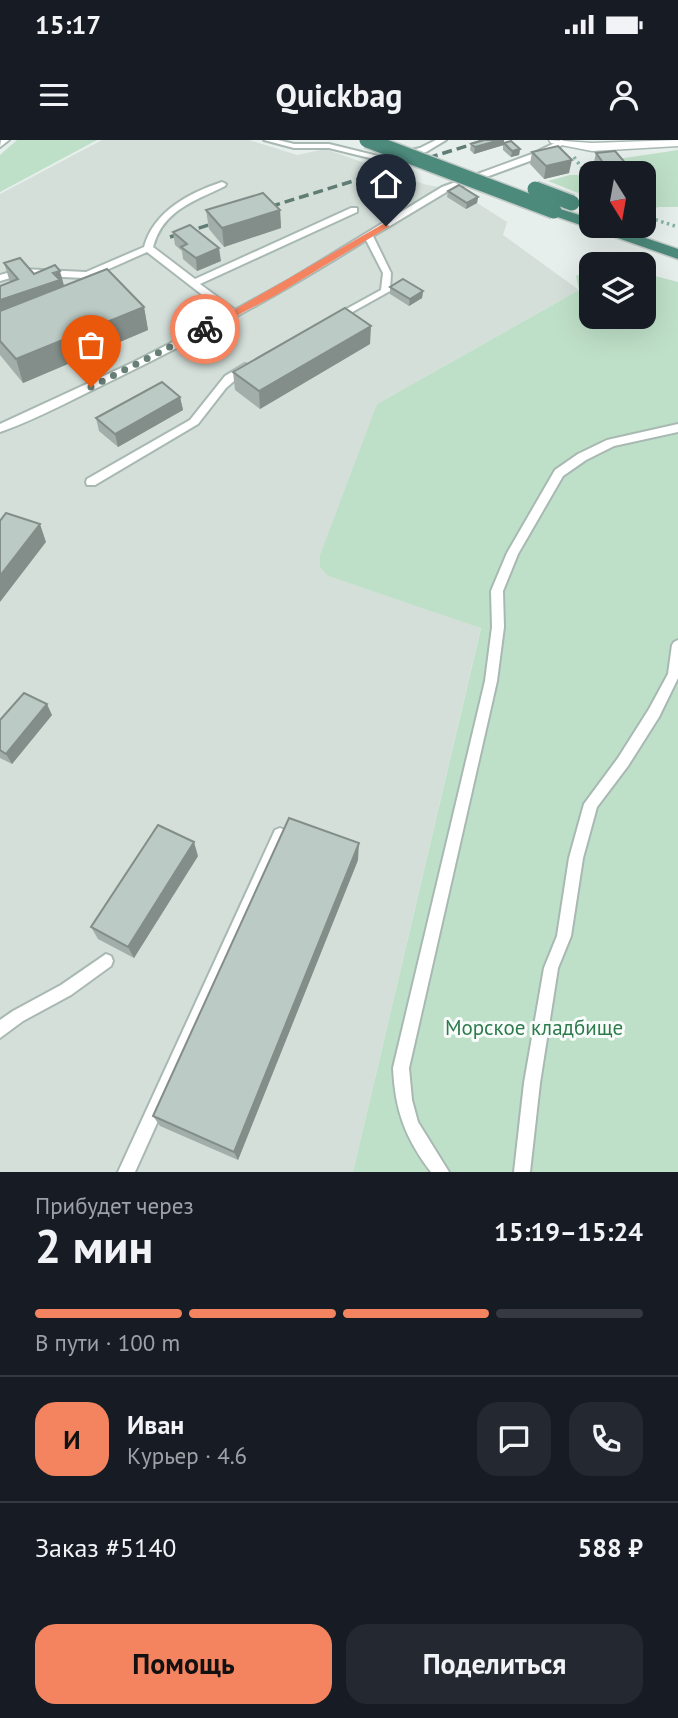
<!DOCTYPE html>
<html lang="ru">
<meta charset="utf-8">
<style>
body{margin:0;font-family:"PT Sans",sans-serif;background:#242831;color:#f1f3f6;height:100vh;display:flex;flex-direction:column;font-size:26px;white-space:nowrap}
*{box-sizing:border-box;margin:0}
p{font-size:23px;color:#9ea1a6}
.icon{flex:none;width:38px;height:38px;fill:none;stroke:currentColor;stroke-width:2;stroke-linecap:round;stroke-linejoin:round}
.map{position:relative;height:1032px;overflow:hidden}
.details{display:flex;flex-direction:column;background:#171b24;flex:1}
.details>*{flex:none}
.needle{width:46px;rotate:169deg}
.fabs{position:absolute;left:579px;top:21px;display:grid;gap:14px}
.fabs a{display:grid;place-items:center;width:77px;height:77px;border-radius:14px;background:#171b24;box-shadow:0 7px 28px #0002;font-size:35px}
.pin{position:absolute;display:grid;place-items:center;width:60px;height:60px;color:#fff;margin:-72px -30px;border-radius:50% 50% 50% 0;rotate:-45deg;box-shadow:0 0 7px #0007}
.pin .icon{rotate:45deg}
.courier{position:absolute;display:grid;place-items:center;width:70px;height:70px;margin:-35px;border:5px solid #f4845f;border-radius:50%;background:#fff;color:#222;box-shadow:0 2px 9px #0007}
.overview em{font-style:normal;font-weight:700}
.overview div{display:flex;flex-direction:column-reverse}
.overview{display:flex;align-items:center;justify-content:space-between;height:119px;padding:0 35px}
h1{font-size:46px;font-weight:700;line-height:52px}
.bar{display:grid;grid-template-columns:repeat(4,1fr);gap:10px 7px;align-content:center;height:84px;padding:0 35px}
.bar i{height:9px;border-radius:5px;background:#363941}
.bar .active{background:#f4845f}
.bar p{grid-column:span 4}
.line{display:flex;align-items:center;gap:18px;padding:0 35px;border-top:2px solid #363941}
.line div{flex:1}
.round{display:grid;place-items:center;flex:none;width:74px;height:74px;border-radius:21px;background:#242831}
.primary-button{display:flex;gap:14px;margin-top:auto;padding:14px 35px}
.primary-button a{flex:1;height:80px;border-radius:21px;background:#f4845f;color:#111;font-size:28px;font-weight:700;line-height:80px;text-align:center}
.primary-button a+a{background:#242831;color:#f1f3f6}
.status{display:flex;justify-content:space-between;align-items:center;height:49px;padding:0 35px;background:#171b24;direction:ltr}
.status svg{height:19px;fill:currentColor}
header{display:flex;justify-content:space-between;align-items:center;height:91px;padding:0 35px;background:#171b24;font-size:32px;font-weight:700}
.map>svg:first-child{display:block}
.built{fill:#d4dfda}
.green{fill:#bfe0c8}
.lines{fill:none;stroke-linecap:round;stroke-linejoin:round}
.service-casing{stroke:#a8b8b2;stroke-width:4}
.minor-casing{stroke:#a8b8b2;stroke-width:3}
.trunk-casing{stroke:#c2cac8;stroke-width:3}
.path{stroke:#86b3a5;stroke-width:3.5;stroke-dasharray:2.5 3.5;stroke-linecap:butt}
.service{fill:#fff;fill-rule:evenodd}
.minor{fill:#fff;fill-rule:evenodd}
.trunk{fill:#4c8a7c;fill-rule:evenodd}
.rail{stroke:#5f7d75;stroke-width:3.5;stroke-dasharray:10 5;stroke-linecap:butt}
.trunk-bridge-casing{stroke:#c2cac8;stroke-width:18;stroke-linecap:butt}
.trunk-bridge{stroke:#4c8a7c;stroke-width:15}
.wall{fill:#a1aea9}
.shaded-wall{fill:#838d89}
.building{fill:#bbcac4;stroke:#838d89;stroke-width:2}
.route{fill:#f4845f}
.done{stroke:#687f78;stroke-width:7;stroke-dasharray:0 12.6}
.labels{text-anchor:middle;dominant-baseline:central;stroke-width:6;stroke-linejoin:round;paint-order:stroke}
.near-park-label{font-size:21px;fill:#2d7a4b;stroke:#f7fbf9}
</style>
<div class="status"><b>15:17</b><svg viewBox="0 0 49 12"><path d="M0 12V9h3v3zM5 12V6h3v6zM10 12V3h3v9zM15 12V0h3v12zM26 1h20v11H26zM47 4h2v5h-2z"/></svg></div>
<header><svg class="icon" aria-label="menu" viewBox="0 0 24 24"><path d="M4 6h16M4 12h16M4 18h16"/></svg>Quickbag<svg class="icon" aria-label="person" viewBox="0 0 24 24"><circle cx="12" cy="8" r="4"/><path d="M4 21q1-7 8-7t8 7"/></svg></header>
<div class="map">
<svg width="678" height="1032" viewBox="0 0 678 1032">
<rect width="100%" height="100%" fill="#e6efeb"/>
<path class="built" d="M102 0H249L297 15 325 9 427 45 457 50 507 82 503 95 579 150 377 264 328 436 481 487 353 1032H0V54Z"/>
<g class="green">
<path d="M17 0H97L0 52V15Z"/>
<path d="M678 10V67H659L644 71V33H626L618 19Z"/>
<path d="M570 35H578L591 46V58L548 41Z"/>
<path d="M591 128 592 177H644V133L678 142V1032H353L481 488 328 436 320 427V415L377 264 579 150 576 136Z"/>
</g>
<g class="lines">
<g class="service-casing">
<g id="service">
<path d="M9 0 0 7 1 0Z"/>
<path d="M264 0H278L294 4H329L382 17 420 8 436 0H446L426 12 382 21 329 8H294Z"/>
<path d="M561 0 568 2 538 18 448 51 373 96 391 133 390 151 338 180 335 181 330 178 381 150 383 133 366 100C286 151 203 196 117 238 79 256 40 278 0 292V284L134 222 227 174 147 112 93 136 101 145 97 152 94 153 89 150 91 145 84 138 21 135 0 141V135L21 129 86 132 144 107C154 71 189 53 222 42L226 44 225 46C193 62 163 70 153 107L195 139 351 68H357V72L200 144 235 170 291 139 442 47 532 14Z"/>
<path d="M245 224 250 227 248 229 226 248 198 284 95 345H87L86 342 87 339 190 280 225 236Z"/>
<path d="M678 284V292L614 306 586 320 563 336 518 414 503 451 504 487 497 541 409 928 412 960 418 982 449 1032H431C405 998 395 970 393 928L485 541 492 487 491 451 507 413 555 330 578 314 607 300Z"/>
<path d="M678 500V538L659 577 628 626 597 667 583 718 571 796 558 828 540 943 530 1032H514L524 943 544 828 557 796 569 718 584 664 618 618 649 569 668 534 672 505 674 502Z"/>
<path d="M280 688 285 690 287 694 135 1032H118L275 690Z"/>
<path d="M106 814 111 816 113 821 111 826 71 855 23 881 0 898V880L13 871 61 845Z"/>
</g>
</g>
<g class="minor-casing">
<path id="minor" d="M549 0 592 3 678 0V6L592 11 551 3Z"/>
</g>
<g class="trunk-casing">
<path id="trunk" d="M554 67 592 79V86H610L678 109V119L549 74 547 71Z"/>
</g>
<g class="path">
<path d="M574 17 592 42"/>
<path d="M644 76 678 87"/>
</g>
<use href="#service" class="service"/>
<use href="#minor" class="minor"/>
<use href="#trunk" class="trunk"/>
<g class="rail">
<path d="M256 71 486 0"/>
<path d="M170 97 225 80"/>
</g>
<g class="trunk-bridge-casing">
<g id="trunk-bridge">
<path d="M367 0 554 71"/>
<path d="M535 49 572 63"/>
</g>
</g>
<use href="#trunk-bridge" class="trunk-bridge"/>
</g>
<g class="wall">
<path d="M484 0H504V3L520 9 519 15 511 17 503 10V5L474 14 470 10 471 4Z"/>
<path d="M532 12 569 33 544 39 530 24Z"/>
<path d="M596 13 627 25 625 33H599L593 26Z"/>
<path d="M448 51 478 57 477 63 466 69 447 57Z"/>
<path d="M206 70H280L281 88 224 107 209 89Z"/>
<path d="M173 92 221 121 197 131 183 119 182 111 175 105Z"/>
<path d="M4 123 34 134 64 146 144 167 148 190 23 243 0 215V146L10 142Z"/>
<path d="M390 147 423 151 422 158 409 166 390 154Z"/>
<path d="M370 204 260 269 235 250 233 232Z"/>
<path d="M180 257 183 270 118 307 99 291 96 278Z"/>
<path d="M52 575 12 624 0 618V580Z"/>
<path d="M198 716 134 818 98 799 91 787Z"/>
<path d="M358 720 238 1020 160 986 153 976Z"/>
</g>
<g class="shaded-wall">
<path d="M500 0H504V5L474 14 475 7Z"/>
<path d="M520 9 519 15 511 17 512 11Z"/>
<path d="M572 20 569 33 544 39 546 26Z"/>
<path d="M627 25 625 33H606L607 28Z"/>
<path d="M478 57 477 63 466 69 467 63Z"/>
<path d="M280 70 281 88 224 107 222 88Z"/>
<path d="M219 108 221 121 197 131 196 118Z"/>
<path d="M60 131 65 149 0 178V160Z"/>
<path d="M423 151 422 158 409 166 410 159Z"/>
<path d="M144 167 148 190 23 243 16 219Z"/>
<path d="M371 186 370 204 260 269 259 251Z"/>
<path d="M180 257 183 270 118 307 115 294Z"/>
<path d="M40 384 46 402 0 462V436Z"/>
<path d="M47 564 52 575 12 624 6 614Z"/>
<path d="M194 702 198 716 134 818 128 807Z"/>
<path d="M359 703 358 720 238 1020 234 1012Z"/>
</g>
<g class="building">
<path d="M484 0H500L475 7 471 4Z"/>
<path d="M511 1 520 9 512 11 504 3Z"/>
<path d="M558 6 572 20 546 26 532 12Z"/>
<path d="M615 11 627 25 607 28 596 13Z"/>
<path d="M459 45 478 57 467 63 448 51Z"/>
<path d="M263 53 280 70 222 88 206 70Z"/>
<path d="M190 85 219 108 196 118 181 107 187 104 173 92Z"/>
<path d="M20 118 34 134 55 125 60 131 53 133 60 140 0 160V146L18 139 4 123Z"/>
<path d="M107 129 144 167 16 219 0 201V171Z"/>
<path d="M403 139 423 151 410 159 390 147Z"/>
<path d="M345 168 371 186 259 251 233 232Z"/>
<path d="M162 242 180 257 115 294 96 278Z"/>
<path d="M6 373 40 384 0 436V381Z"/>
<path d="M24 553 47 564 6 614 0 610V580Z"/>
<path d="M289 678 359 703 234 1012 153 976Z"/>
<path d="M158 685 194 702 128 807 91 787Z"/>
</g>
<path class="route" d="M383 84 390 86 276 155 208 191 201 189Z"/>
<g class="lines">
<path class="done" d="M91 247 205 189"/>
</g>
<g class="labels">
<g class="near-park-label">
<text x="534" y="887">Морское кладбище</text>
</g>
</g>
</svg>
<div class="fabs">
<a><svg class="needle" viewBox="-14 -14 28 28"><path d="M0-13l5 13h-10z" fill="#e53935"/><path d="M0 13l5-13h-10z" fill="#9ea1a6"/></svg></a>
<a><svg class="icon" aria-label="layers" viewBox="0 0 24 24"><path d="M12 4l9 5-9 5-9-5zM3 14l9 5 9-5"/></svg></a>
</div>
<div class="pin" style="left:91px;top:247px;background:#ea580c"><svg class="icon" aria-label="bag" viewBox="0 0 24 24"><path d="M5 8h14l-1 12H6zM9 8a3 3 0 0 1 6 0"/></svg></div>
<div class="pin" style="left:386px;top:86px;background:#1f2937"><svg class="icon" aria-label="home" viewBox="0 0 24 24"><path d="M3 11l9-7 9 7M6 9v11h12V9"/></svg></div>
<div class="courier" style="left:205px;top:189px"><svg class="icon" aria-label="bike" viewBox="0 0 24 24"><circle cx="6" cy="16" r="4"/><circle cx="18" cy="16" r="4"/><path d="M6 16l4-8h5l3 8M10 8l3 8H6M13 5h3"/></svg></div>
</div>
<section class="details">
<div class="overview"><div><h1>2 мин</h1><p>Прибудет через</p></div><em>15:19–15:24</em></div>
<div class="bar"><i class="active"></i><i class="active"></i><i class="active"></i><i></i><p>В пути · 100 m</p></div>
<div class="line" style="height:126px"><b class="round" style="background:#f4845f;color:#111">И</b><div><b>Иван</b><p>Курьер · 4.6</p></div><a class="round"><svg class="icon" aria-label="chat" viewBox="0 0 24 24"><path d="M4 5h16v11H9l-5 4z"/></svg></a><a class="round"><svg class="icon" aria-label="phone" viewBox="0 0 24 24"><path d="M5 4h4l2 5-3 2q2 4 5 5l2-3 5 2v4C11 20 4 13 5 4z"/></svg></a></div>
<div class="line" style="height:91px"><div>Заказ #5140</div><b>588 ₽</b></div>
<div class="primary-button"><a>Помощь</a><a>Поделиться</a></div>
</section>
